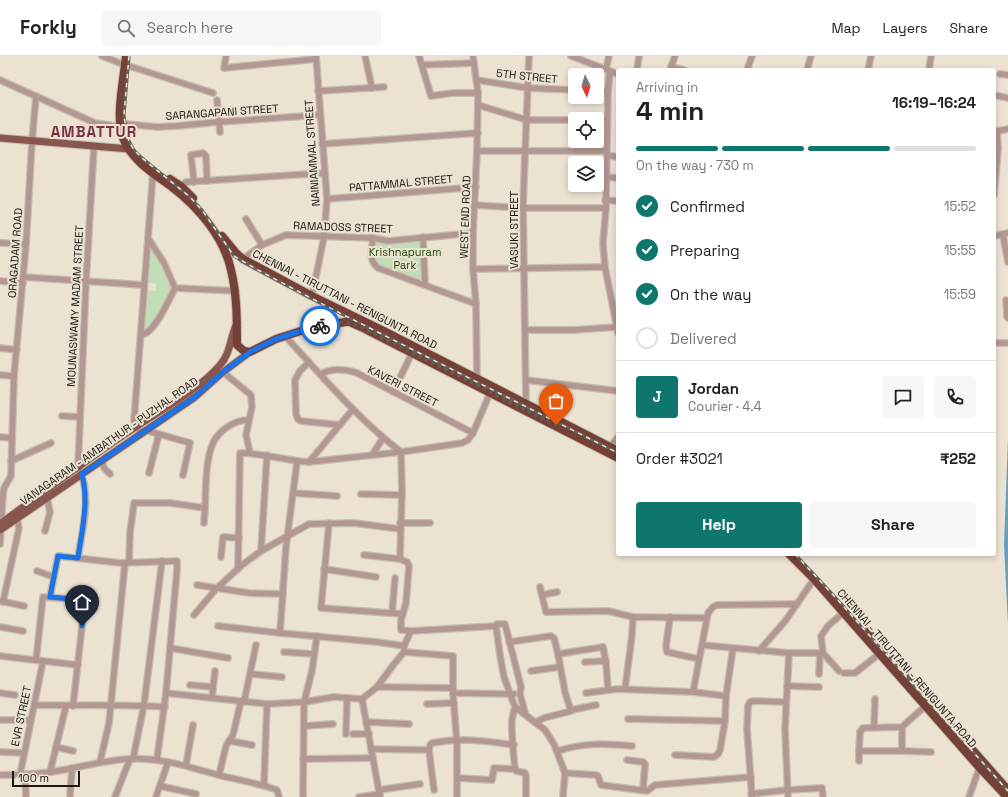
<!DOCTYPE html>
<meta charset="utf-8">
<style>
body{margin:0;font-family:"Space Grotesk",sans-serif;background:#f6f6f6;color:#222;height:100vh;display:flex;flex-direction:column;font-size:15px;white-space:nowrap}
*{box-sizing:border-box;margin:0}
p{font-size:13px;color:#767676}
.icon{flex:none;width:22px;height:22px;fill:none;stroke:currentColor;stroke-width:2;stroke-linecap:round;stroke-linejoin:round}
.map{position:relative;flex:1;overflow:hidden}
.details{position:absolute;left:616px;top:12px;width:380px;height:488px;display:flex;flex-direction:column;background:#fff;border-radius:4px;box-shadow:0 2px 6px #0003}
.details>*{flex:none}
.needle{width:26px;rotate:175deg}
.fabs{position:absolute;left:568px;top:12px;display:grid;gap:8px}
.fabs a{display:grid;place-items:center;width:36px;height:36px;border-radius:4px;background:#fff;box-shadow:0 2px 6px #0003;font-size:20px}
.scale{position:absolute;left:12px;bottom:10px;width:68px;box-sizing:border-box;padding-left:4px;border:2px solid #1c1914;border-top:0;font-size:11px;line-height:14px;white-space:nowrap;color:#1c1914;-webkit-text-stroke:3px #ebe2d2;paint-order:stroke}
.pin{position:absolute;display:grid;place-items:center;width:34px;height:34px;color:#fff;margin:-41px -17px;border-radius:50% 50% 50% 0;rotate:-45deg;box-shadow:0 0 4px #0007}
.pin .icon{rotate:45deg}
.courier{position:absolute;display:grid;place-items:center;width:40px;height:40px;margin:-20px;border:3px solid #1a73e8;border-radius:50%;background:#fff;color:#222;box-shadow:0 1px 5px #0007}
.summary em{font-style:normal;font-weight:600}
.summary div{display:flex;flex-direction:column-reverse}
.summary{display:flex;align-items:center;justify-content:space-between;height:68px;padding:0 20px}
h1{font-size:26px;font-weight:600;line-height:30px}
.bar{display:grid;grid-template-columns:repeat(4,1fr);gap:6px 4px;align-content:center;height:48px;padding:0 20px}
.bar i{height:5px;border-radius:3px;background:#e0e0e0}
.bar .on{background:#0f766e}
.bar p{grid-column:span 4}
.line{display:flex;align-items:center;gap:10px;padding:0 20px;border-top:1px solid #e0e0e0}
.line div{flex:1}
.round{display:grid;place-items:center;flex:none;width:42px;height:42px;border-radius:4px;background:#f6f6f6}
ol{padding:0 20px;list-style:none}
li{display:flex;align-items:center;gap:12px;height:44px}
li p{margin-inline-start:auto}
li .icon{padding:4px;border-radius:50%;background:#0f766e;color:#fff;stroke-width:4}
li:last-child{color:#767676}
li i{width:22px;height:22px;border:2px solid #e0e0e0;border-radius:50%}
.action{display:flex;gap:8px;margin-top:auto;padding:8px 20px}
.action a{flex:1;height:46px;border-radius:4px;background:#0f766e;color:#fff;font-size:16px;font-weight:600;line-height:46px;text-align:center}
.action a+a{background:#f6f6f6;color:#222}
header{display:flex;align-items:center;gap:24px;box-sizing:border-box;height:56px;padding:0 20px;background:#fff;border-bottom:1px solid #e0e0e0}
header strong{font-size:19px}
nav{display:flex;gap:22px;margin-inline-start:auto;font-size:14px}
.search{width:280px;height:36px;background:#f6f6f6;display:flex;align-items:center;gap:10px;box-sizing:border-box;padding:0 14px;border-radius:4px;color:#767676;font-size:15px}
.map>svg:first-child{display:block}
.green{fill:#c1deb9}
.water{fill:#65a0bf}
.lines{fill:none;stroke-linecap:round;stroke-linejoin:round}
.minor-casing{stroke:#c6beb0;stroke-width:8}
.major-casing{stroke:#c6beb0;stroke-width:9}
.highway-casing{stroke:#c6beb0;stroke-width:10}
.minor{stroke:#b39792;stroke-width:5.5}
.major{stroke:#87574f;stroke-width:7}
.highway{stroke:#764037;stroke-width:8}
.rail-casing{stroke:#666158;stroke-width:3}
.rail{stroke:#ebe2d2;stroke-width:1.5;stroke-dasharray:4.5;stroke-linecap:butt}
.done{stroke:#645f56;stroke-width:4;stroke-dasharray:0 7.2}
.route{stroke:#1a73e8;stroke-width:5}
.labels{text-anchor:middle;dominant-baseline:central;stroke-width:4;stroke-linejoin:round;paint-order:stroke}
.street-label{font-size:11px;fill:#1c1914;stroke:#ebe2d2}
.park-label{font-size:11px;fill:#194804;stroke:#ebe2d2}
.district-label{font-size:15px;font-weight:bold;letter-spacing:1px;fill:#773143;stroke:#ebe2d2}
</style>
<header>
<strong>Forkly</strong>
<div class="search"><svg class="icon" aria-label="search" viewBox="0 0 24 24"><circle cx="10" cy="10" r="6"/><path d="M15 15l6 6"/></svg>Search here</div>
<nav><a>Map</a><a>Layers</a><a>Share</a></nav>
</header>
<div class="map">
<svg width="1008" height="741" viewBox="0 0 1008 741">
<rect width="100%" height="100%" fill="#ebe2d2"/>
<g class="green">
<path d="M375 183H422L424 227 380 212 372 201Z"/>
<path d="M149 188 156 195 173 233C165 248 158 266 144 277L142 275 146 234 156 235V228L146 226Z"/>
</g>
<path class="water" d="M1008 382V569L1004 489Z"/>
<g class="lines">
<g class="minor-casing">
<g id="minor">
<path d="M102 0 125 9"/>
<path d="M226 0 224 12 316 3"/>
<path d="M365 0 372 32"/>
<path d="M419 0 431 40 453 37H478"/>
<path d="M473 0 478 37 477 95 473 177V213L476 248 477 323 476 325"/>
<path d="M571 0 618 18"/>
<path d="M422 9 474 7"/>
<path d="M129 10 213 37"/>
<path d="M671 11 684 14"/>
<path d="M606 13 609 0"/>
<path d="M637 14 639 0"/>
<path d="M670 14 675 0"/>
<path d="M747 14 752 0"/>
<path d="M807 14 811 0"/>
<path d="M868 14 871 0"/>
<path d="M929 14 931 0"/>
<path d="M610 15 608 35 606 152 603 187 605 211 618 277"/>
<path d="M1000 18 1008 19"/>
<path d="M0 24 95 67 121 71"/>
<path d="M477 24 528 32 575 34"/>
<path d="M318 35 384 31"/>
<path d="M597 35H608"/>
<path d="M994 39 1008 42"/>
<path d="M217 44 220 76"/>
<path d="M478 49 527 64H575"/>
<path d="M597 64H607"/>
<path d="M126 68 157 71 177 70 218 66 320 59"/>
<path d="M994 76 1008 73"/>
<path d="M322 88 478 77"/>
<path d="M477 95H607"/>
<path d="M607 99 618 101"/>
<path d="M606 121 618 122"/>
<path d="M194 126 191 99 203 97 206 100 207 125"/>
<path d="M181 130 186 126 325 117"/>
<path d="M994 139 998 93 997 75"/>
<path d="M327 143 476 131"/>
<path d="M605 144 618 145"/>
<path d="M474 149 523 152H606"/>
<path d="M246 163 262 189"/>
<path d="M1003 179 1008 206"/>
<path d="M994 180 1008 177"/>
<path d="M423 181 425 229"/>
<path d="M373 182C372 193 368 204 378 212L476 248"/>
<path d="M0 187 26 188"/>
<path d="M243 203 262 189 286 179 373 182 388 185 473 177"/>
<path d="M473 213 605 211"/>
<path d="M23 221 144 229"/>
<path d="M0 225 23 227"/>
<path d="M175 232 236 235"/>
<path d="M312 240 324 181 327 143 316 0"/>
<path d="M1006 244 1007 261 1008 262"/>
<path d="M525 274H574L617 271"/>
<path d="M141 279C154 278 169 244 175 232L164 207 148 182"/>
<path d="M994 287H1008"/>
<path d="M0 292 17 294"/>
<path d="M309 306 300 315 295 324 296 358 298 363 301 365 340 369"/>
<path d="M223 316 251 339 252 351 246 379 250 397"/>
<path d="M321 318C332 312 344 313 357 317L473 377"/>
<path d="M0 319 14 320"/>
<path d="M526 324 618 335"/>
<path d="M393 336 412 297"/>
<path d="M526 349 523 149 529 0"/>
<path d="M62 360 80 361"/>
<path d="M145 374 190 387 183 419"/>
<path d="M141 377 134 365 153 117"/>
<path d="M0 381 12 382"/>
<path d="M610 391 618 381"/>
<path d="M372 399 383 382"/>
<path d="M11 405 51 387"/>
<path d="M102 405 104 412 110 418"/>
<path d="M297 406 286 491 280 577 377 586 404 590"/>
<path d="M309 406 353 353"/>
<path d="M149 417 159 378"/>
<path d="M293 437 337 440"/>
<path d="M361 438 402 439"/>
<path d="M204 467 205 452"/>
<path d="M329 467 321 552 403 558"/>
<path d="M400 467H430"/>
<path d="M45 475 50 456 47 442"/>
<path d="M0 488 3 438 4 432 11 420 14 320 26 188 32 85 36 40"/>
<path d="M261 495 267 399"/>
<path d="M364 499 400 503"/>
<path d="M221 501 223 481 239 482"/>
<path d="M78 502C82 473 93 439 78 411L86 226 94 90"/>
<path d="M129 506 130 477 134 447H170L205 452C206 431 205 406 213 387 219 374 235 364 248 364"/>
<path d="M238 513 240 397C263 397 286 405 309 406L401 396 462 387 468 384 473 377 490 337"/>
<path d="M324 513 376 521"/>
<path d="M37 515 54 521"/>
<path d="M197 529 249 537 283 538"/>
<path d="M540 531 546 556 608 555 633 561"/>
<path d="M542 539 557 536"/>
<path d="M50 541 58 500 121 507 177 505V514L166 637 157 703"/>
<path d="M0 545 24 550"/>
<path d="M3 546 19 472 17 462"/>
<path d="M392 557 395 522"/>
<path d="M194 559 216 533 242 509 261 495 309 468 354 467 400 473"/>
<path d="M670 561 666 590 667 596 699 603"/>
<path d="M218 570 280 577"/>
<path d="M496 570 500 599 504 621 515 651 545 674 554 688 565 717 563 741"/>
<path d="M0 571 23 575"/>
<path d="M411 575 496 570 497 568H505L521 631 520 638 525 657"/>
<path d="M509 586 551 580 554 582 558 598 603 591 606 607 608 634"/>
<path d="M702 589 789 597H823"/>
<path d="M170 592 228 602"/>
<path d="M759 595 786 564 814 523"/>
<path d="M284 596 314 598"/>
<path d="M404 596 453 600V632"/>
<path d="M0 600 78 609"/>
<path d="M36 604 43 541 85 544 73 650"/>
<path d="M585 606 606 605"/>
<path d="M531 615 560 611"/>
<path d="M839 615 823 597 821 580 828 570 844 556"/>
<path d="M844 617H855L879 598"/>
<path d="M251 618 282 621"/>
<path d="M819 618 820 597"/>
<path d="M190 629 213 631"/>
<path d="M787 630 819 631"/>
<path d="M377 631 453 632V637L514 638"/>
<path d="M625 633 632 579 633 561 707 562"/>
<path d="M693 636 708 557 713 551 717 549 797 548"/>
<path d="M0 637 15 639"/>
<path d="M166 637 267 648 304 646 334 641 362 643 377 631 394 608 404 596V590L411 575 401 574V564L406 547 409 510 407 506 400 503 402 434 401 396C358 363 322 320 285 280"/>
<path d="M453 637 457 688V741"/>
<path d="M586 637 617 633 693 636 726 640"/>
<path d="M212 641 215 615"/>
<path d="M362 643 380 741"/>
<path d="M244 646 256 589"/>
<path d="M427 648 454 647"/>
<path d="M35 649C78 650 121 648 165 651"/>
<path d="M515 651C514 655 513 659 512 664 511 669 514 712 516 715L525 717 526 719V741"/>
<path d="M571 654 596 649"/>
<path d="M628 663 725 665"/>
<path d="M0 664H30"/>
<path d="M366 666 409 668"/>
<path d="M536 666 544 662 571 655 565 636 558 598"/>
<path d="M304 670 333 668"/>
<path d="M874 671 875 643"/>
<path d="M902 671 863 672 860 676 859 695H902V671L925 650"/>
<path d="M346 678 347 642"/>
<path d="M353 678H369"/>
<path d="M230 685 252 689"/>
<path d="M56 691 73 695"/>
<path d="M371 693 429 694"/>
<path d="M557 695C584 687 604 687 632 690"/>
<path d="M902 695 931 696"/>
<path d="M0 696 24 697"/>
<path d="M675 699 714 701 718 698 720 694 725 665 726 640 733 592"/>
<path d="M133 703 144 649 162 505"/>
<path d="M303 703 373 702"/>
<path d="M627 704 643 706 645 708 643 734"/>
<path d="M859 705V695"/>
<path d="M100 706 109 667 125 507"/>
<path d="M186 709 193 669"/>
<path d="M50 716 66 650"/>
<path d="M565 717 596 719 598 720 601 729 647 735 655 729 751 721"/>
<path d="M0 719C21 719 43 718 63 714 85 710 107 704 129 703 161 701 188 711 218 719 238 724 258 727 277 734L279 741"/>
<path d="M20 719 43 605"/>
<path d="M25 719 26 741"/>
<path d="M219 719 226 690 233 679 241 645"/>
<path d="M457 722 492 724 494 712 514 713"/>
<path d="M264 729 267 648"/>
<path d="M160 730 196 738"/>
<path d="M379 734 420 728"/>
<path d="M434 734 429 694 430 689 432 687C461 681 485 685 514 689"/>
<path d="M751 738 787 734 822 732 823 741"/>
<path d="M70 741 72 712"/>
<path d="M115 741 130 703"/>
<path d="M156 741 168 706"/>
<path d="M303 741 304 646 312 615 317 580"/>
<path d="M359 741 380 738"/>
<path d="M752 741 747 673 748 650 750 646 753 645 786 646"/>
<path d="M788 741 785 673 789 597"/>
<path d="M969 741 980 710"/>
</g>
</g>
<g class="major-casing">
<g id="major">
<path d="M0 82 129 93"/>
<path d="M0 468C45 435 90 401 137 370 163 353 201 332 220 309 231 297 230 281 237 267"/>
<path d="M0 474 195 341 223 316 250 296"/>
</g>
</g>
<g class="highway-casing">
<g id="highway">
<path d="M126 0C124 22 115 62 123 82 131 104 154 118 172 131 198 151 224 181 231 214 237 238 237 264 237 289L244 295 250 296 276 283 310 272 345 266H350L361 271 618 402"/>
<path d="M170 123 181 130 193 142"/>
<path d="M222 180 236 197 243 203 312 240 384 275 618 395"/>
<path d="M789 498 814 523 979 711 1007 741"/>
<path d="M868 576 1008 734"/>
</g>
</g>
<use href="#minor" class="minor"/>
<use href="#major" class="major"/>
<use href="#highway" class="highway"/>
<g class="rail-casing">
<g id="rail">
<path d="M129 0 124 59 127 80 130 87 134 94 142 102 190 141 202 154 234 200 256 213 324 249 618 397"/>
<path d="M795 498 837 543 1008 735"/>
</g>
</g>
<use href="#rail" class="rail"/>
</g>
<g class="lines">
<path class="done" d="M320 270C337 267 344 264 361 271L556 369"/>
<path class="route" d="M82 570 85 544 50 541 58 500 78 502C82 474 89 446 82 418L195 341 223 316 250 296 276 283 310 272 320 270"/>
</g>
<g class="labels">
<g class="street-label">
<text transform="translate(527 20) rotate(6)">5TH STREET</text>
<text transform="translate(222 56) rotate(-4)">SARANGAPANI STREET</text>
<text transform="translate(312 97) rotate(-94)">NAINIAMMAL STREET</text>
<text transform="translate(401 127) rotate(-5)">PATTAMMAL STREET</text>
<text transform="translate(465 161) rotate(-88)">WEST END ROAD</text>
<text transform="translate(343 171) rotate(2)">RAMADOSS STREET</text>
<text transform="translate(514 174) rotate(-90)">VASUKI STREET</text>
<text transform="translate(15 197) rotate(-86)">ORAGADAM ROAD</text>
<text transform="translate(345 243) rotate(27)">CHENNAI - TIRUTTANI - RENIGUNTA ROAD</text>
<text transform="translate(75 250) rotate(-87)">MOUNASWAMY MADAM STREET</text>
<text transform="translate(403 330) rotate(27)">KAVERI STREET</text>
<text transform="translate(109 385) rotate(-35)">VANAGARAM - AMBATHUR - PUZHAL ROAD</text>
<text transform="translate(907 612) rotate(49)">CHENNAI - TIRUTTANI - RENIGUNTA ROAD</text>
<text transform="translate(21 660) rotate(-78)">EVR STREET</text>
</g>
<g class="park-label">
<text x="405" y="196">Krishnapuram<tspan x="405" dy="13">Park</tspan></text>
</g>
<g class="district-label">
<text x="94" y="75">AMBATTUR</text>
</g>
</g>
</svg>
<div class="fabs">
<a><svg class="needle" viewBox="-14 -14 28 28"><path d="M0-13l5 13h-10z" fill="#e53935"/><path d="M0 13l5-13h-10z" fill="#767676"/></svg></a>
<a><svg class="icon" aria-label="locate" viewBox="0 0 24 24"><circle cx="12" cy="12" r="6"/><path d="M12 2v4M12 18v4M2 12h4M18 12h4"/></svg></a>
<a><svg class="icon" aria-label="layers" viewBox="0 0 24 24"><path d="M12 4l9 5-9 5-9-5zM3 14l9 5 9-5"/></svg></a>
</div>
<div class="scale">100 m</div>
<div class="pin" style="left:556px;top:369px;background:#ea580c"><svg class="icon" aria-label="bag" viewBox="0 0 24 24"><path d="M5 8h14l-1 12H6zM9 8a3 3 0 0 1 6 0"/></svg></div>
<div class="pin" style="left:82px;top:570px;background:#1f2937"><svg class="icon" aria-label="home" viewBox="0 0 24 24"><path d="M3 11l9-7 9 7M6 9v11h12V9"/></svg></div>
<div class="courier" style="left:320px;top:270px"><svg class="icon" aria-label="bike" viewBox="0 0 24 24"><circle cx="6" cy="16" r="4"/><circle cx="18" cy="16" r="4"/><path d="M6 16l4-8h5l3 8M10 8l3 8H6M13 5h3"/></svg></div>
<section class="details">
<div class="summary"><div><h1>4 min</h1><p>Arriving in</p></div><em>16:19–16:24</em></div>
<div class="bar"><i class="on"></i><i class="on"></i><i class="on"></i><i></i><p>On the way · 730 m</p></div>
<ol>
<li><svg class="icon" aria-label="check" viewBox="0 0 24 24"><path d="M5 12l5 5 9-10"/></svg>Confirmed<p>15:52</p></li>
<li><svg class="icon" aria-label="check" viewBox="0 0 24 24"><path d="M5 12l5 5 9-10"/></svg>Preparing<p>15:55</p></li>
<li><svg class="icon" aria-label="check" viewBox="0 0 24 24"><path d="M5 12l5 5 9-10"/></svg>On the way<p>15:59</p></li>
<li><i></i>Delivered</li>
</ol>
<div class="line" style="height:72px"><b class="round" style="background:#0f766e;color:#fff">J</b><div><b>Jordan</b><p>Courier · 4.4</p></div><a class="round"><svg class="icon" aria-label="chat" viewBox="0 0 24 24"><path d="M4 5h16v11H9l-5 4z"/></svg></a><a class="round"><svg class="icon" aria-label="phone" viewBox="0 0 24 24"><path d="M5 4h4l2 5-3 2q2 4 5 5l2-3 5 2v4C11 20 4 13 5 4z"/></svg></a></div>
<div class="line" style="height:52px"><div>Order #3021</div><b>₹252</b></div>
<div class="action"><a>Help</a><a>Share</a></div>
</section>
</div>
